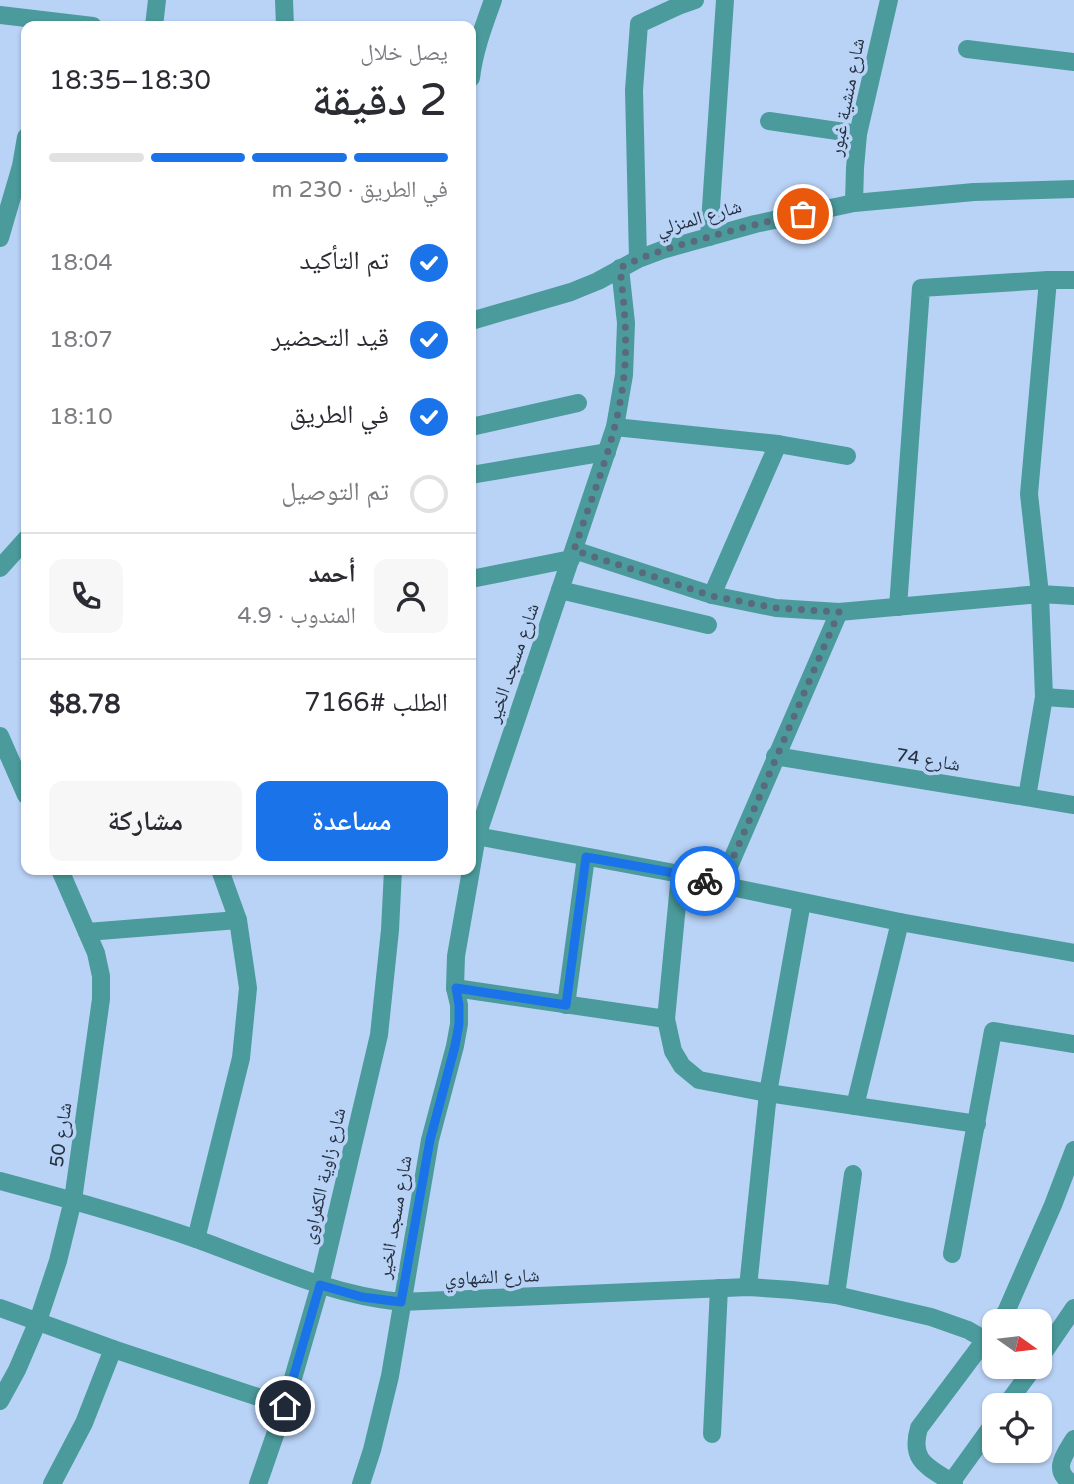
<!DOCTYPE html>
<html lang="ar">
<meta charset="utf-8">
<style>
body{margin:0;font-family:"Varela Round","Noto Naskh Arabic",sans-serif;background:#f7f7f7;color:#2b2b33;direction:rtl;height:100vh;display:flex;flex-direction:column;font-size:26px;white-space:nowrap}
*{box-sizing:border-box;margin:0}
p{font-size:23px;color:#7c7c81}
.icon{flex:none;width:38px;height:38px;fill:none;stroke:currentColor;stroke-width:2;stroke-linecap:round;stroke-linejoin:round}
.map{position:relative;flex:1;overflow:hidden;direction:ltr}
.panel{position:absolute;left:21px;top:21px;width:455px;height:854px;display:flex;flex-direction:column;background:#fff;border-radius:14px;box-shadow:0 2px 5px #0004;direction:rtl}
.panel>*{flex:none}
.needle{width:46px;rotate:104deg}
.tools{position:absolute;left:982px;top:1309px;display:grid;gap:14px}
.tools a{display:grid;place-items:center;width:70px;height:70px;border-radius:14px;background:#fff;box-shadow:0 2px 5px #0004;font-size:35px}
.pin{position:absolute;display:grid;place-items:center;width:60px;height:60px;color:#fff;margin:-30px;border:4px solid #fff;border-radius:50%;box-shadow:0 2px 7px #0007}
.courier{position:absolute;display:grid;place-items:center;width:70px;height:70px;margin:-35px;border:5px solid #1a73e8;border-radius:50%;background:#fff;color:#222;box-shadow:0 2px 9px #0007}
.summary em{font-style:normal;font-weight:600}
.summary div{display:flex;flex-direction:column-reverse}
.summary{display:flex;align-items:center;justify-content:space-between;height:119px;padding:0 28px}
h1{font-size:46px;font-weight:600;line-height:52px}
.bar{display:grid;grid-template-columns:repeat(4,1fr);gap:10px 7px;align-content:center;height:84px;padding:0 28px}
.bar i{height:9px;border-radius:5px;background:#e1e1e2}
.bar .active{background:#1a73e8}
.bar p{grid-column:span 4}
.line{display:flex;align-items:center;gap:18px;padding:0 28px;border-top:2px solid #e1e1e2}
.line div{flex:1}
.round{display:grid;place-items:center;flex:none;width:74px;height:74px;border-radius:14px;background:#f7f7f7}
ol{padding:0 28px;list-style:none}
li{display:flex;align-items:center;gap:21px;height:77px}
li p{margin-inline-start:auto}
li .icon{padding:7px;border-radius:50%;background:#1a73e8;color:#fff;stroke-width:4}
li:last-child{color:#7c7c81}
li i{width:38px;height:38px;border:4px solid #e1e1e2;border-radius:50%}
.cta{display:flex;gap:14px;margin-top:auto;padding:14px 28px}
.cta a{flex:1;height:80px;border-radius:14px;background:#1a73e8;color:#fff;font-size:28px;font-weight:600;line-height:80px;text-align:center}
.cta a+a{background:#f7f7f7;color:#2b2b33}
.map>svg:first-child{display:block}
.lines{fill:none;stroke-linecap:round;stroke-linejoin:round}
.minor{stroke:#4b9b9c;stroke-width:18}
.done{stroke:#596a7f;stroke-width:7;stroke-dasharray:0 12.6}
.route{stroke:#1a73e8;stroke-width:9}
.labels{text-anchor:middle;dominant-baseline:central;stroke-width:7;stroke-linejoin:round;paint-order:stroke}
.street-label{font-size:19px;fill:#26313f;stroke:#b9d3f7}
</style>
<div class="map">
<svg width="1074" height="1484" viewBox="0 0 1074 1484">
<rect width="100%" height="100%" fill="#b9d3f7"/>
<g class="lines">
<g class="minor">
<path d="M284 0 285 26"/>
<path d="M0 15 93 26"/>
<path d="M154 26 157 0"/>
<path d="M967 49 1074 62"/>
<path d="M471 78C474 51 484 25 493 0"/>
<path d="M769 121 858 134"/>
<path d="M854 203 855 168 858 134 889 0"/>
<path d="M709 237 725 0"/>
<path d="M0 238 21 166 26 137"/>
<path d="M638 259 634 90 639 24 678 6 695 0"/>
<path d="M471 321 571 292 598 281 638 259 662 250 755 224 803 214 854 203 974 192 1074 189"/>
<path d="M471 427 578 403"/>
<path d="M615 427 778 444 847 456"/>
<path d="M471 475 607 452"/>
<path d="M574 550 712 595 776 608 839 612 1040 594 1074 596"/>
<path d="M0 568 26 539"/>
<path d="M471 579 571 559"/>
<path d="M560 590 708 625"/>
<path d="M712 595 778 444"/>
<path d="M898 607 921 288 1048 280H1074"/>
<path d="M1044 697 1074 699"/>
<path d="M0 736 26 795"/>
<path d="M775 756 1074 805"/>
<path d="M1027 797 1044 697 1040 594 1029 494 1048 280"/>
<path d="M471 835 680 874 721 885 900 922 1074 953"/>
<path d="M680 874 666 1019 673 1051 682 1066 699 1080 768 1093 977 1124"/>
<path d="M721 885 839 612"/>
<path d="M87 932 238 920"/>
<path d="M455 988 666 1019"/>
<path d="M566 1005 586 857"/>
<path d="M855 1106 900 922"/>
<path d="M0 1181C67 1199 134 1217 199 1240 265 1264 330 1295 401 1302L748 1287 792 1290 836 1295 931 1317 968 1330 994 1345"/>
<path d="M196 1239 241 1058 248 988 238 920 220 870"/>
<path d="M952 1254 993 1031 1074 1044"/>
<path d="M748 1287 768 1093 802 902"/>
<path d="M836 1295 853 1174"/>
<path d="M0 1308 113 1349 285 1406"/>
<path d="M999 1321 1006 1312 1053 1205 1074 1150"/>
<path d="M1040 1358 1074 1308"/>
<path d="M0 1401 17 1370 38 1321 58 1261 73 1200 101 999V976L96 953 60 870"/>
<path d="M1006 1405 1034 1367"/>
<path d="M712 1434 719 1288"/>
<path d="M52 1484 84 1423 113 1349"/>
<path d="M258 1484 285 1406 320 1285 379 1035 390 930 393 870"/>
<path d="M361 1484 372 1450 390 1376 430 1140 455 1046 459 1024V1005L455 988 456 956 477 836 615 427 624 375 626 323 620 268"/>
<path d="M950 1484 994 1423"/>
<path d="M954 1484C929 1467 909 1462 919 1428L994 1328"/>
<path d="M1073 1484C1051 1471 1064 1455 1074 1439"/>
</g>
</g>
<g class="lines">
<path class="done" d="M705 881 721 886 839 612 776 608 712 596 574 550C593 493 618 436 624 375 628 339 624 304 620 268 646 254 673 247 702 239 735 229 769 221 803 214"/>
<path class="route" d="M285 1406 320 1285 362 1297 401 1302 430 1140 455 1046 459 1024V1005L456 988 566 1005 586 857 680 874 705 881"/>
</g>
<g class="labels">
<g class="street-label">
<text transform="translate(847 97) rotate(-79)">شارع منشية غبور</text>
<text transform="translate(699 218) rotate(-16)">شارع المنزلي</text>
<text transform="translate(513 663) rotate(-71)">شارع مسجد الخير</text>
<text transform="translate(928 760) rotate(9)">شارع 74</text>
<text transform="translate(61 1135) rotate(-82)">شارع 50</text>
<text transform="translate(324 1176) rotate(-77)">شارع زاوية الكفراوى</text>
<text transform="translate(395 1217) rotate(-80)">شارع مسجد الخير</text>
<text transform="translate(492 1277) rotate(-2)">شارع الشهاوي</text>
</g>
</g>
</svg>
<div class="tools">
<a><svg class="needle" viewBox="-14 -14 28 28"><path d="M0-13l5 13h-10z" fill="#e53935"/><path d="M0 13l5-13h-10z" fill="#7c7c81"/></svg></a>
<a><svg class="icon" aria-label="locate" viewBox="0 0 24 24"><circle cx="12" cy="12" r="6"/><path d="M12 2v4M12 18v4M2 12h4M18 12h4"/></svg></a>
</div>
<div class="pin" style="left:803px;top:214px;background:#ea580c"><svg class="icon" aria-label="bag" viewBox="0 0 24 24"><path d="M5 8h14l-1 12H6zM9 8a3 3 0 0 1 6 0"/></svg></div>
<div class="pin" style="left:285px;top:1406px;background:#1f2937"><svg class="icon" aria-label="home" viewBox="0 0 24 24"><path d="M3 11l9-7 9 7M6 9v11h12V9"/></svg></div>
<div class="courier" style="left:705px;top:881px"><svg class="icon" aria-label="bike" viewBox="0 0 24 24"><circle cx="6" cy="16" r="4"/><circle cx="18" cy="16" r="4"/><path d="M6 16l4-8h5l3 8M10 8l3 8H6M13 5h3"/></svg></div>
<section class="panel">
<div class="summary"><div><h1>2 دقيقة</h1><p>يصل خلال</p></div><em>18:30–18:35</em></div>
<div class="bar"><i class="active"></i><i class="active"></i><i class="active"></i><i></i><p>في الطريق · 230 m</p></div>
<ol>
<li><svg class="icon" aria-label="check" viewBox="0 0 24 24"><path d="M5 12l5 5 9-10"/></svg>تم التأكيد<p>18:04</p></li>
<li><svg class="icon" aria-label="check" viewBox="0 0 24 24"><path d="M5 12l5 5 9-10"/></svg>قيد التحضير<p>18:07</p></li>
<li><svg class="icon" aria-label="check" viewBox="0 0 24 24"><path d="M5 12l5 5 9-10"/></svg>في الطريق<p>18:10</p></li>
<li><i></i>تم التوصيل</li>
</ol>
<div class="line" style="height:126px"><a class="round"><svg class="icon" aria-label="person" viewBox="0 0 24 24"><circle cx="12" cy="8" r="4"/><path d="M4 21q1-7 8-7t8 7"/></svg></a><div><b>أحمد</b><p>المندوب · 4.9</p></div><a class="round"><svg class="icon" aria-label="phone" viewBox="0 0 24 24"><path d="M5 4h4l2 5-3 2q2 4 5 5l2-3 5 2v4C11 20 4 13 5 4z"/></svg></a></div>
<div class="line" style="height:91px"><div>الطلب #7166</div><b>$8.78</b></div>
<div class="cta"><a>مساعدة</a><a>مشاركة</a></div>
</section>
</div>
